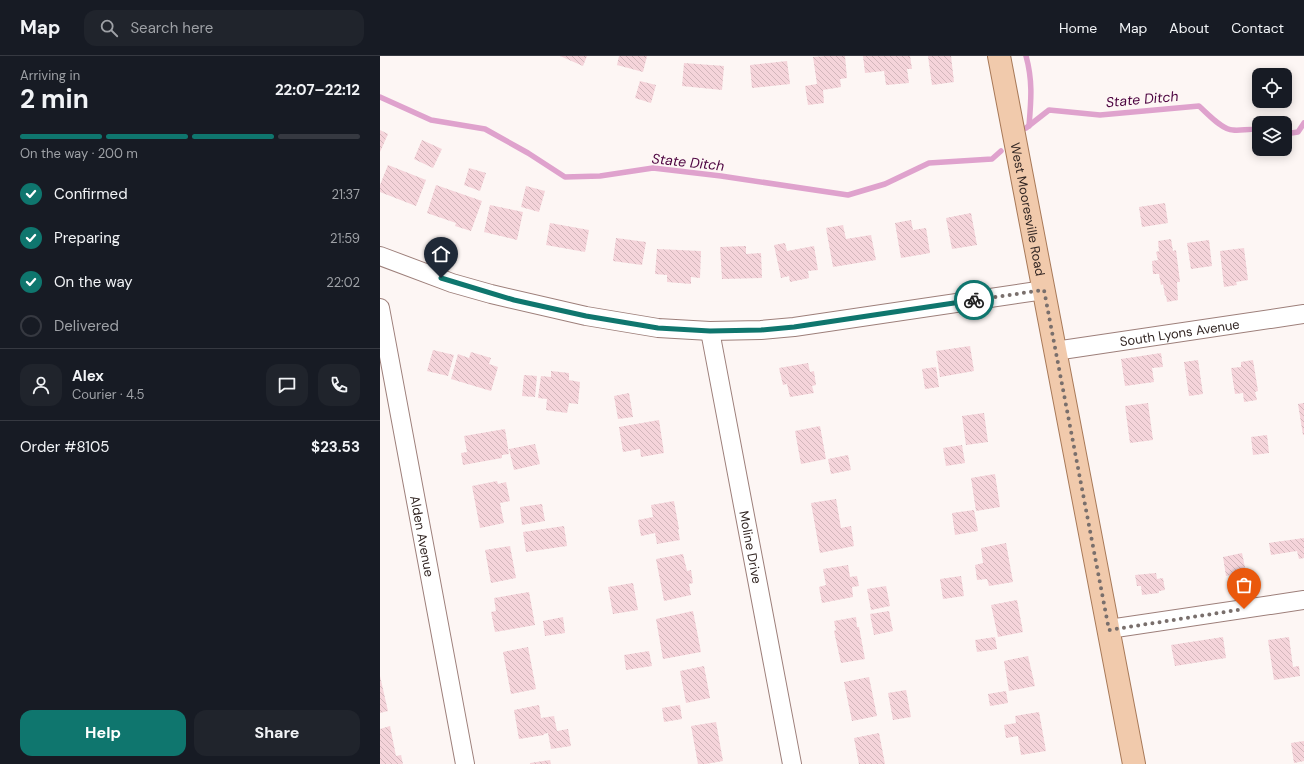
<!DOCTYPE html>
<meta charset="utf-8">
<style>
body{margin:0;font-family:"DM Sans",sans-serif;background:#20242c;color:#f1f3f6;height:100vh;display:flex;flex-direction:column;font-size:15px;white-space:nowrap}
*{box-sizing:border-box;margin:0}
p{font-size:13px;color:#9ea1a6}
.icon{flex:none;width:22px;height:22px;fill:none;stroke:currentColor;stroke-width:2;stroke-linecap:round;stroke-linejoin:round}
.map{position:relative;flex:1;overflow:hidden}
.drawer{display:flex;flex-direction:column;background:#171b24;width:380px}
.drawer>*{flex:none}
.buttons{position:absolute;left:872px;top:12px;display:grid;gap:8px}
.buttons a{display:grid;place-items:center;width:40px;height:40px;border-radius:8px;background:#171b24;box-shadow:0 2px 10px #0003;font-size:20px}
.pin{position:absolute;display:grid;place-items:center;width:34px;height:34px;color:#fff;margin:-41px -17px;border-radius:50% 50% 50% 0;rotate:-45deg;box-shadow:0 0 4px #0007}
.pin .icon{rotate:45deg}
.courier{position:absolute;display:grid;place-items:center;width:40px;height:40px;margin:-20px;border:3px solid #0f766e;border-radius:50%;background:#fff;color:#222;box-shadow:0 1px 5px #0007}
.summary em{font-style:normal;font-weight:700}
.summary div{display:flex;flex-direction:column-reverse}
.summary{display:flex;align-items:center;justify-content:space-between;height:68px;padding:0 20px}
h1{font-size:26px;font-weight:700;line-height:30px}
.bar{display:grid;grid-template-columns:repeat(4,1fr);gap:6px 4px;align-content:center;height:48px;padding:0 20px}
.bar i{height:5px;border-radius:3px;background:#363941}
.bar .selected{background:#0f766e}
.bar p{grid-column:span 4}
.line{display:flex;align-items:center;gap:10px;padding:0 20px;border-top:1px solid #363941}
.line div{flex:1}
.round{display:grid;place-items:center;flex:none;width:42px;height:42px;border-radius:12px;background:#20242c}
ol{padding:0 20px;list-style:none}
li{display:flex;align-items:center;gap:12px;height:44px}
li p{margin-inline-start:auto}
li .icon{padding:4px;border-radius:50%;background:#0f766e;color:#fff;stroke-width:4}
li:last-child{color:#9ea1a6}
li i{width:22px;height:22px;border:2px solid #363941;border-radius:50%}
.primary-button{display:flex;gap:8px;margin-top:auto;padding:8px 20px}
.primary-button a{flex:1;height:46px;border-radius:12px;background:#0f766e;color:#fff;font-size:16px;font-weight:700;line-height:46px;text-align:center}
.primary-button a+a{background:#20242c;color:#f1f3f6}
header{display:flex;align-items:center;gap:24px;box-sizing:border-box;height:56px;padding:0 20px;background:#171b24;border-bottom:1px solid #363941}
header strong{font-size:19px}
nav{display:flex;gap:22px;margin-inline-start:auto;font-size:14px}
.search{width:280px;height:36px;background:#20242c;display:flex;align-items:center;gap:10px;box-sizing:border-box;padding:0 14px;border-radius:12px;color:#9ea1a6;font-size:15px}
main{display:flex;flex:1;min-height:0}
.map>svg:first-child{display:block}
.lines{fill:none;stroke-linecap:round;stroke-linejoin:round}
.stream{stroke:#dfa2cd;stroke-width:5.5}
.building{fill:url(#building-back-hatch)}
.minor-casing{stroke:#9d7f7a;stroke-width:20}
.major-casing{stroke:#a87958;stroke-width:24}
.minor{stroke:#fff;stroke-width:18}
.major{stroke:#f1caac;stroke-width:22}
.done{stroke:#796f6c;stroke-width:4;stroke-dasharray:0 7.2}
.route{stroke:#0f766e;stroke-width:5}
.labels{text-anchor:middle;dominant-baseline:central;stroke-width:3;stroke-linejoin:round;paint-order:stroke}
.street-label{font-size:13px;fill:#322623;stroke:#fdf6f4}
.water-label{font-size:14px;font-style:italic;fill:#4d0440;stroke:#fdf6f4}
</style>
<header>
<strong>Map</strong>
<div class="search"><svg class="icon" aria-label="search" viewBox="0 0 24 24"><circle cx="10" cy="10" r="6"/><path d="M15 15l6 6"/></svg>Search here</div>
<nav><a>Home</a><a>Map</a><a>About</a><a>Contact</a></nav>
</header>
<main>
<section class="drawer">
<div class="summary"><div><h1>2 min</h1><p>Arriving in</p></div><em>22:07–22:12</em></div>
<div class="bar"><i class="selected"></i><i class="selected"></i><i class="selected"></i><i></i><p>On the way · 200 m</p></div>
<ol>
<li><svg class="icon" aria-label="check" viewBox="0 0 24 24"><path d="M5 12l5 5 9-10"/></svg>Confirmed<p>21:37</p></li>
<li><svg class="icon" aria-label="check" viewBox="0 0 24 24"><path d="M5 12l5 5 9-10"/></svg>Preparing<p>21:59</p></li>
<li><svg class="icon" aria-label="check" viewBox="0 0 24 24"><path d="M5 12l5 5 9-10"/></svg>On the way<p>22:02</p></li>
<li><i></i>Delivered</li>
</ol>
<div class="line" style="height:72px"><a class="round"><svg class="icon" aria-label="person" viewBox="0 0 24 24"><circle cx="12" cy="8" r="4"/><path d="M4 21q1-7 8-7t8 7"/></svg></a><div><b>Alex</b><p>Courier · 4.5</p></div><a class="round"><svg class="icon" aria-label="chat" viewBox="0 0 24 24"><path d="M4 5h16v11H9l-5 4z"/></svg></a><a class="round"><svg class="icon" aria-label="phone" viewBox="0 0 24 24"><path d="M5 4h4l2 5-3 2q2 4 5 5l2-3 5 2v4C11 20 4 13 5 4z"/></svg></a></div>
<div class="line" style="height:52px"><div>Order #8105</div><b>$23.53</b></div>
<div class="primary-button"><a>Help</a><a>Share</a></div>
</section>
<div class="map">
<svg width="924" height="708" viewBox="0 0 924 708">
<defs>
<pattern id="building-back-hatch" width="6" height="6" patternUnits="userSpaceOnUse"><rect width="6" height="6" fill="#f5d4da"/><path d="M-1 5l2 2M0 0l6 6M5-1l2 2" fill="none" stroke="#d2b6bb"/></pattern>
</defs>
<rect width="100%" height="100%" fill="#fdf6f4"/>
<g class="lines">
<g class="stream">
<path d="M646 0C653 25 651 45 649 70"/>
<path d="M0 41 51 64 105 73 148 97 185 121 220 120 273 112 341 120 468 139 505 128 549 107 612 103 621 95"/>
<path d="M646 72 669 54 720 59 819 50C827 57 842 74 853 74 862 75 870 72 879 74"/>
<path d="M905 78 918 76 924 67"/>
</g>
</g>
<g class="building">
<path d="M180 0H207L203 10Z"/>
<path d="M239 0H267L263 16 237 9Z"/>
<path d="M446 0H465L467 22 460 23 461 31 443 34 444 47 428 49 425 30 437 28 433 1Z"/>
<path d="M483 0H530L532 13H527L529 27 506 29 504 15 485 17Z"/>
<path d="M548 0H571L574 26 552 29Z"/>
<path d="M407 5 410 28 372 32 370 9Z"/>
<path d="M304 7 344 10 342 34 302 30Z"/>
<path d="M260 25 276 29 271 47 255 42Z"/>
<path d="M0 74 8 78 0 96Z"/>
<path d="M42 84 62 93 53 112 34 103Z"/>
<path d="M8 109 46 124 36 150 0 136V129Z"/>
<path d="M89 112 106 117 100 135 84 129Z"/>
<path d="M56 129 102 145 91 175 75 170 76 167 47 157Z"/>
<path d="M146 130 165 135 159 156 141 151Z"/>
<path d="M785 147 788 167 762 171 759 151Z"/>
<path d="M110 149 143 156 137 184 104 176Z"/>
<path d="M591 157 597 189 572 193 566 162Z"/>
<path d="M531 164 533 174 546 172 550 197 521 202 515 167Z"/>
<path d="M170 167 209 174 205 196 166 189Z"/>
<path d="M463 169 466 183 491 179 496 204 453 211 446 172Z"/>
<path d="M236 182 266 186 262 209 233 205Z"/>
<path d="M791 183 793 195 796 194 800 226H797L798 244 787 246 786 239 785 240 783 228 781 229 779 218H773L772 205 778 204 776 196 779 195 778 185Z"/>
<path d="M829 184 832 210 811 213 807 187Z"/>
<path d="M405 187 407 195 434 190 438 214 428 215 429 222 410 226 409 220 401 222 394 189Z"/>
<path d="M366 190V198L381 197 382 222 342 223 340 191Z"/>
<path d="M864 192 868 224 856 226 857 229 844 231 840 195Z"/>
<path d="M277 193 321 195 320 222 311 221V228L287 226V219L275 218Z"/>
<path d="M590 290 594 315 560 321 556 295Z"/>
<path d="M53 294 74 299 68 320 47 315Z"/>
<path d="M91 296 111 302 109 308 118 311 111 335 71 323 78 298 89 302Z"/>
<path d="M781 297 783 311 772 312 774 326 745 330 741 303Z"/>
<path d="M818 304 823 338 809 340 804 306Z"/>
<path d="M873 304 878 335 875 336 877 344 864 346 863 337 855 338 851 312 861 311V306Z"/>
<path d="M428 307 430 316 434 315 436 329 432 330 434 337 410 341 407 328 403 329 399 312Z"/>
<path d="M556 311 559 331 545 333 542 313Z"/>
<path d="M171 315 189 317V324L200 326 198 348 189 347 187 357 166 354 167 343 158 342 161 320 171 321Z"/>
<path d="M144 319 157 320 155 341 142 340Z"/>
<path d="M249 337 253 361 238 363 234 340Z"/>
<path d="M768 347 773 384 750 387 745 350Z"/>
<path d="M924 347V379H923L918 348Z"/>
<path d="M604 357 608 386 586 389 582 360Z"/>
<path d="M279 364 284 397 261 401 260 393 243 396 239 371Z"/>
<path d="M440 370 446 403 421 408 415 375Z"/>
<path d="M125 373 129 398 122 399V402L83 409 81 397 87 396 84 380Z"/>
<path d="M887 379 889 397 873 399 871 381Z"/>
<path d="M155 388 160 408 134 414 129 393Z"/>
<path d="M582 389 585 407 566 410 563 392Z"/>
<path d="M468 399 471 414 451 418 448 403Z"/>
<path d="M615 418 620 451 596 455 591 422Z"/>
<path d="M117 425 118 428 126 426 130 445 120 447 124 467 100 472 92 430Z"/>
<path d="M456 443 461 472 471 470 474 490 440 497 431 447Z"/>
<path d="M294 445 299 473 298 474 300 484 277 488 275 477 261 480 258 464 273 461 271 449Z"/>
<path d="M162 448 165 465 142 469 140 451Z"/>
<path d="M594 454 598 475 575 479 572 457Z"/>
<path d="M184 470 187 490 146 496 143 476Z"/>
<path d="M924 482V502L919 503 917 495 891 499 889 487Z"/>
<path d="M626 487 633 526 609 530 607 523 597 524 595 509 603 507 601 492Z"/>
<path d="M130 490 136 522 111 527 105 494Z"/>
<path d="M862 497 866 516 846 520 843 501Z"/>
<path d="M303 498 307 515 311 514 313 527 309 528 311 539 284 545 276 503Z"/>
<path d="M468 509 470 521 477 520 479 530 472 531 473 541 442 547 439 531 446 529 443 513Z"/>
<path d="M776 517 777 523 783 522 785 534 779 535V537L762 539 761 530H757L755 519Z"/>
<path d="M581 520 584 540 563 543 560 523Z"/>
<path d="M253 527 258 554 233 558 228 531Z"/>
<path d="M506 530 510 550 491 554 487 533Z"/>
<path d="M149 536 155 569 115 576 111 556 116 555 114 542Z"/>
<path d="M637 544 643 576 618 581 611 549Z"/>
<path d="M313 555 321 596 283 603 276 563Z"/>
<path d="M509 555 513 575 494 579 490 558Z"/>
<path d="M183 561 185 577 165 580 163 565Z"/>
<path d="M476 561 477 571H479L485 603 461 607 454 575 456 574 454 565Z"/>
<path d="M615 581 617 593 597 596 595 584Z"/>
<path d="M843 581 846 602 795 610 791 589Z"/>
<path d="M909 581 913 611 919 610 920 620 894 624 888 584Z"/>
<path d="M148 591 156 633 131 638 123 596Z"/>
<path d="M269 595 272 610 246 614 244 599Z"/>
<path d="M648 600 655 630 629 635 624 605Z"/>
<path d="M324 610 330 642 306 647 300 615Z"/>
<path d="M0 620 8 655 0 657Z"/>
<path d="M489 621 497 660 472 665 464 626Z"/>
<path d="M526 634 531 661 513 664 508 637Z"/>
<path d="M626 635 628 647 610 650 608 638Z"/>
<path d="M159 649 161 662 174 660 177 675 188 673 191 690 171 693 168 677 164 678V679L139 683 134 654Z"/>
<path d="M300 649 302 663 284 666 282 652Z"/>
<path d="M659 656 666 695 641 699 638 680 626 682 624 669 636 667 635 660Z"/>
<path d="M336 666 343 705 326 708H318L311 670Z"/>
<path d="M10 670 16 700 21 699 23 708H0V673Z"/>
<path d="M499 677 505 708H479L474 682Z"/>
<path d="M924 685V705L914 707 911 687Z"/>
<path d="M170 704 171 708H150V707Z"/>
</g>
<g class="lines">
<g class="minor-casing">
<g id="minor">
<path d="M0 200 72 227 111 238 206 260 278 272 330 275 381 274 414 271 664 234"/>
<path id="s1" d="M0 252 85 708"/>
<path id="s2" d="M330 275 412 708"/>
<path id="s3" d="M675 295 924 258"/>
<path d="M729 573 924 544"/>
</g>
</g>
<g class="major-casing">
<g id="major">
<path id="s4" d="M619 0 754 708"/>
</g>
</g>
<use href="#minor" class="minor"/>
<use href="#major" class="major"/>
</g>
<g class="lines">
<path class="done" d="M594 244 664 234 729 574 864 553"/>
<path class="route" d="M61 222 134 244 206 260 278 272 330 275 381 274 414 271 594 244"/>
</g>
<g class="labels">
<g class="street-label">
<text stroke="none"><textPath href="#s4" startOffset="156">West Mooresville Road</textPath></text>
<text stroke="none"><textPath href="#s3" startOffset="126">South Lyons Avenue</textPath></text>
<text stroke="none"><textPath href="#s1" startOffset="232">Alden Avenue</textPath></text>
<text stroke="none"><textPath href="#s2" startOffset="220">Moline Drive</textPath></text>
</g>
<g class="water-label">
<text transform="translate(762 43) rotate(-5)">State Ditch</text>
<text transform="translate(308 106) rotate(6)">State Ditch</text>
</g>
</g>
</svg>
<div class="buttons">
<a><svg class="icon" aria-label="locate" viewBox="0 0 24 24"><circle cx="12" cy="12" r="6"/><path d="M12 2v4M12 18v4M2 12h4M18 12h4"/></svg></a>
<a><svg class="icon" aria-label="layers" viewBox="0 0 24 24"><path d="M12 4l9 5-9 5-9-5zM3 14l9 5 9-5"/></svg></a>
</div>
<div class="pin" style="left:864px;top:553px;background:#ea580c"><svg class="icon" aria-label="bag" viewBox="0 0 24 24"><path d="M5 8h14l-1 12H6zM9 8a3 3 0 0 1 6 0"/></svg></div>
<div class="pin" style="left:61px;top:222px;background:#1f2937"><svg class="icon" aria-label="home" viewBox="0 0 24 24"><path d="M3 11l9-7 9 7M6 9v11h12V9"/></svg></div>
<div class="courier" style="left:594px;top:244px"><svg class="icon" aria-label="bike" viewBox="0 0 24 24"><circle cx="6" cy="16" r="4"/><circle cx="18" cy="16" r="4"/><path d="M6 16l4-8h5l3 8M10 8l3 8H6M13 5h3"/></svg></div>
</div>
</main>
